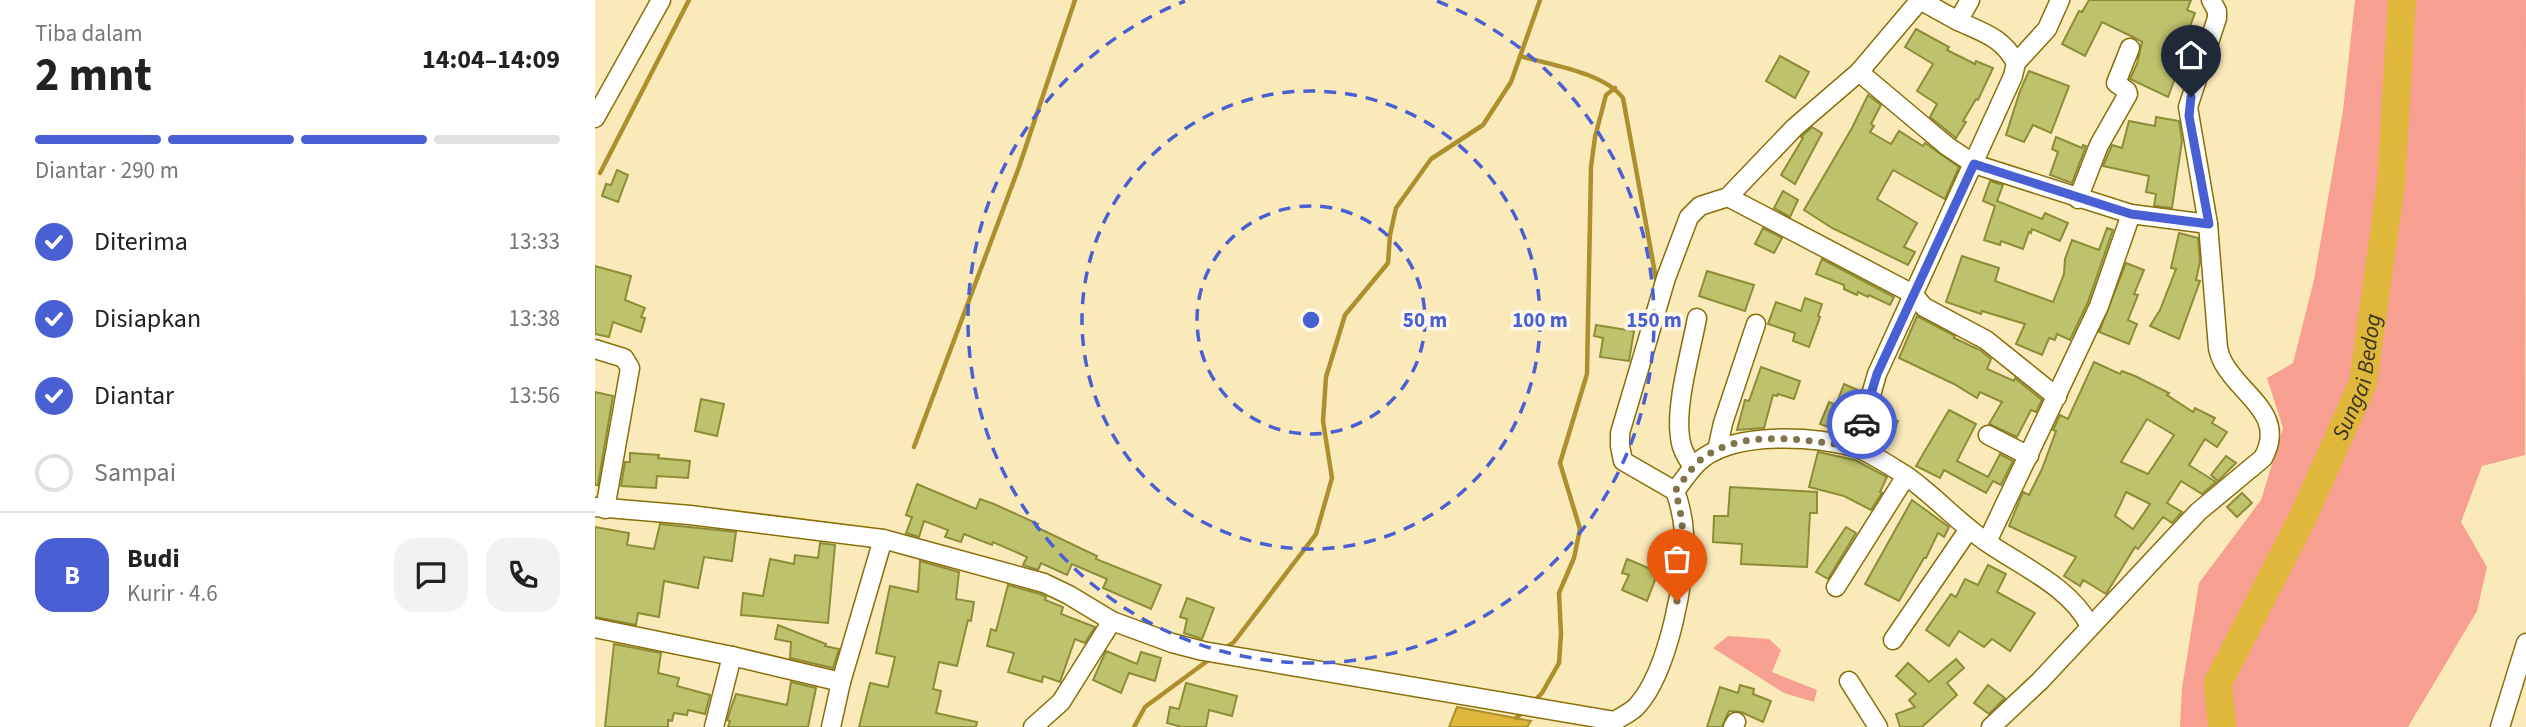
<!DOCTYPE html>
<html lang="id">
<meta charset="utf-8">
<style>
body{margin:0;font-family:"Source Sans 3",sans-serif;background:#f2f2f2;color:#222;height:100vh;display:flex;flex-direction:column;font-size:26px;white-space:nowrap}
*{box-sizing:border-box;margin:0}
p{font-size:23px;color:#767676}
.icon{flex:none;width:38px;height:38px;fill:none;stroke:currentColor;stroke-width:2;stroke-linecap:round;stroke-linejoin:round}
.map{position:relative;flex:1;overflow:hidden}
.details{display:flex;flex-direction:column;background:#fff;width:595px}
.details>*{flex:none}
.pin{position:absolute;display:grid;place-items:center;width:60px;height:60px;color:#fff;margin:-72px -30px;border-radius:50% 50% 50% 0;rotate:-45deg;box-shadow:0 0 7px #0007}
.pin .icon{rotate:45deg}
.courier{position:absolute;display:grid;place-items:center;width:70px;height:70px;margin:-35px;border:5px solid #495fd4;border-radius:50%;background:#fff;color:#222;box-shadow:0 2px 9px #0007}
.headline em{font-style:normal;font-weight:700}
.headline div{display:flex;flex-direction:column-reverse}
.headline{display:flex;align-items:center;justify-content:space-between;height:119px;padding:0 35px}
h1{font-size:46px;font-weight:700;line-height:52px}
.bar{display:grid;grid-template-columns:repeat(4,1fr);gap:10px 7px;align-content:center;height:84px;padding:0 35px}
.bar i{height:9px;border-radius:5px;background:#e0e0e0}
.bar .on{background:#495fd4}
.bar p{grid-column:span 4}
.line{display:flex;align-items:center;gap:18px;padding:0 35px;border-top:2px solid #e0e0e0}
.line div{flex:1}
.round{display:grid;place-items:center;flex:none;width:74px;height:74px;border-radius:21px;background:#f2f2f2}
ol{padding:0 35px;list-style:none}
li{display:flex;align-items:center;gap:21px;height:77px}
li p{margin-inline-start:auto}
li .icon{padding:7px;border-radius:50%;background:#495fd4;color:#fff;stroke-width:4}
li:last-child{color:#767676}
li i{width:38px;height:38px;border:4px solid #e0e0e0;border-radius:50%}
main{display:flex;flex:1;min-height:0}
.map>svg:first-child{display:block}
.green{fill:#f7a091}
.water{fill:#deb73b;stroke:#ae8f2e;stroke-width:2}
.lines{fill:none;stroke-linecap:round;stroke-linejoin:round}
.stream{stroke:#ae8f2e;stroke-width:4.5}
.river{stroke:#deb73b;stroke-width:28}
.building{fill:#bec26c;stroke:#8b8d37;stroke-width:2;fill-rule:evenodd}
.minor-casing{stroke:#896e09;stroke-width:21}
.minor{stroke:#fff;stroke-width:18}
.done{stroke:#81734a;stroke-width:7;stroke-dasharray:0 12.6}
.route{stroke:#495fd4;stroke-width:9}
.ring{fill:none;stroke:#495fd4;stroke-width:3.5;stroke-dasharray:12 9}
.labels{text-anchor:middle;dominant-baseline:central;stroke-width:7;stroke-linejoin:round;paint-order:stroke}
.water-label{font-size:23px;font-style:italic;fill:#39321e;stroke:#fef8e8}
.centre{fill:#495fd4;stroke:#fef8e8;stroke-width:3.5}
.ring-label{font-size:21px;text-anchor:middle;font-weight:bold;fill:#495fd4;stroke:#fef8e8;stroke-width:7;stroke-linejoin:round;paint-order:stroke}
</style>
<main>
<section class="details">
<div class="headline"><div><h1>2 mnt</h1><p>Tiba dalam</p></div><em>14:04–14:09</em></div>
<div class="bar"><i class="on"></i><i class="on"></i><i class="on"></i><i></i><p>Diantar · 290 m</p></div>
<ol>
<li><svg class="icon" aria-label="check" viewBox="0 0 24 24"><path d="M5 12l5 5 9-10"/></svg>Diterima<p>13:33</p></li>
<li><svg class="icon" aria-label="check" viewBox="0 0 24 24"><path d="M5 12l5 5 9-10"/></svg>Disiapkan<p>13:38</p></li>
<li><svg class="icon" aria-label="check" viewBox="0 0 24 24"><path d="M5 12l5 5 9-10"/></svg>Diantar<p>13:56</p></li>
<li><i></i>Sampai</li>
</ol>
<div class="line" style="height:126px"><b class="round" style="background:#495fd4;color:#fff">B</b><div><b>Budi</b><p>Kurir · 4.6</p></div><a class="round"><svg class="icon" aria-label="chat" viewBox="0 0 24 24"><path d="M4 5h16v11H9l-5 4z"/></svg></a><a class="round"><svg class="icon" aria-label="phone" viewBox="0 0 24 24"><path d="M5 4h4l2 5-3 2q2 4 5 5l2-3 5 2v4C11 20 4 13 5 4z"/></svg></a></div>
</section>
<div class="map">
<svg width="1931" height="727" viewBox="0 0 1931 727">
<rect width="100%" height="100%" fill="#fbeab9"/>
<g class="green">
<path d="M1760 0H1931L1930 455 1887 466 1866 522 1892 567 1882 611 1813 727H1585L1587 688 1604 583 1666 500 1688 428 1672 378 1698 363 1719 280 1748 111Z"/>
<path d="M1133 636 1174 639 1186 650 1177 672 1222 690 1219 702 1189 693 1118 648Z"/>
</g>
<path class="water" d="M862 707 936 721 932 727H854Z"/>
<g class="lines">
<g class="stream">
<path d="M925 56C955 65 1008 72 1028 98L1062 284"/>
<path d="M5 173 94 0"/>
<path d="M319 447 424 167 480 0"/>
<path d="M630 648 639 642 721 534 737 478 728 421 731 377 750 315 793 263 795 235 801 208 836 159 888 125 916 82 945 0"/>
<path d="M940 700 947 693 964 663 966 634 964 593 979 558 985 529 965 463 992 374 996 167 1000 137 1011 95 1020 88"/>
<path d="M921 718 927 713"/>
<path d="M539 727 550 707 615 659"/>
</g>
<path class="river" id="s1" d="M1627 727 1623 683 1708 517 1768 383 1796 184 1807 0"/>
</g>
<g class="building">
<path d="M1494 0H1596L1592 10 1600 13 1594 29 1602 32 1593 56 1589 55 1573 97 1535 79 1542 64 1547 42 1540 38 1507 22 1490 56 1467 44 1484 11 1487 12Z"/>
<path d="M1321 29 1354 47 1352 50 1380 64 1381 61 1398 68 1383 100 1381 99 1368 121 1371 122 1361 138 1335 117 1342 104 1322 91 1338 64 1310 47Z"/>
<path d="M1185 56 1214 72 1200 98 1171 81Z"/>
<path d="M1434 71 1474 86 1456 133 1438 125 1429 142 1411 135 1425 91Z"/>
<path d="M1273 95 1286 105 1276 124 1279 126 1275 132 1296 144 1304 131 1328 146 1330 143 1364 167 1350 199 1298 170 1282 199 1322 223 1309 247 1320 252 1313 265 1237 228 1209 210 1257 128Z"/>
<path d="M1561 117 1584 121 1587 141 1577 208 1559 206 1561 194 1551 192 1554 176 1508 166 1517 145 1527 148 1534 121 1560 126Z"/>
<path d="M1217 127 1227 133 1200 184 1186 175 1208 138 1206 137Z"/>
<path d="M1461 137 1487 148 1488 145 1491 146 1477 183 1455 175 1463 152 1457 149Z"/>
<path d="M22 170 33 175 23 202 7 196 11 184 16 185Z"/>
<path d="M1395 181 1408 185 1402 201 1447 219 1450 213 1473 223 1465 241 1437 229 1436 233 1434 232 1428 249 1406 241 1405 245 1389 240 1400 206 1388 201Z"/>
<path d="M1188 191 1203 200 1195 217 1179 208Z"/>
<path d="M1168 228 1187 238 1179 253 1160 244Z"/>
<path d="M1512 228 1518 230 1493 302 1475 340 1462 334 1460 340 1454 338 1447 355 1421 344 1430 324 1387 311 1386 314 1351 302 1367 256 1404 268 1400 281 1458 302 1469 274 1470 259 1477 240 1504 250Z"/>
<path d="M1584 233 1603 238 1605 262 1601 280 1605 281 1584 339 1555 326 1565 310 1581 269 1576 268Z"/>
<path d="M1227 259 1299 297 1295 305 1274 295 1273 297 1263 292 1262 295 1249 289V285L1221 274Z"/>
<path d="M1531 263 1549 270 1539 294 1543 295 1533 320 1542 324 1534 344 1504 332Z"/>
<path d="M0 266 36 276 30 300 50 308 46 317 50 318 46 332 18 322 14 337 0 334Z"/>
<path d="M1112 271 1159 285 1150 311 1104 296Z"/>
<path d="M1210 298 1227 304 1223 316 1225 317 1214 347 1198 341 1200 333 1173 324 1181 302 1206 311Z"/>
<path d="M1322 316 1360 336 1359 338 1385 350 1396 359 1392 369 1419 381 1420 378 1447 400 1441 412 1436 410 1422 437 1394 424 1407 402 1385 392 1382 398 1359 384 1304 358Z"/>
<path d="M1001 325 1039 331 1034 361 1005 357 1008 338 999 336Z"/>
<path d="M1499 362 1525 374 1527 371 1540 376 1574 393 1572 395 1598 412 1600 408 1620 418 1617 423 1632 432 1622 447 1610 439 1594 465 1621 482 1607 494 1586 481 1572 503 1587 512 1577 523 1568 517 1543 549 1540 547 1511 594 1488 580 1485 586 1469 576 1481 557 1414 526 1428 492 1434 495 1447 469 1461 431 1458 430 1465 415 1473 419ZM1552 419 1579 435 1553 474 1526 462ZM1531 492 1555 504 1538 529 1520 516Z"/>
<path d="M1166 367 1205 381 1199 399 1183 394 1182 396 1178 395 1169 428 1142 430 1150 400 1154 401Z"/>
<path d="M1249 384 1265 391 1253 434 1225 424 1234 402 1241 405Z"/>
<path d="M0 392 18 396 3 485H0Z"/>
<path d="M106 399 129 404 122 436 100 431Z"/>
<path d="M1354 410 1381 424 1362 461 1393 477 1405 454 1418 461 1406 485 1398 481 1391 493 1349 470 1345 478 1321 466Z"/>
<path d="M1283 413 1303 421 1298 434 1279 426Z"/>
<path d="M1223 452 1260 460 1292 477 1285 492 1287 493 1276 510 1249 496 1214 487Z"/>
<path d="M35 453 64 455 63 458 95 461 93 478 62 476 61 488 26 486 30 462H35Z"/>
<path d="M1631 456 1641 463 1623 481 1616 475Z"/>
<path d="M322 484 381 509 385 499 399 504 443 524 441 527 502 556 501 559 566 585 556 609 508 588 512 579 477 564 472 575 446 563 443 570 428 565 432 557 398 542 397 545 369 534 366 542 350 537 353 530 329 521 324 537 311 533 317 517 311 515Z"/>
<path d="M1135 487 1222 492V513H1215L1212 567 1146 564 1147 544 1118 542 1119 516H1133Z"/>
<path d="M1647 493 1657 503 1642 517 1632 507Z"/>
<path d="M1317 500 1354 527 1349 537 1343 533 1331 558H1329L1304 601 1270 584Z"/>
<path d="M65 524 141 532 137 561 109 557 103 588 69 581 64 617 43 613 41 625 0 617V527L34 533 32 545 59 549Z"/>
<path d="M1251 527 1261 533 1233 579 1221 572Z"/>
<path d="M225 543 240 545 233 623 146 615 148 593 168 596 175 559 199 564 200 555 223 558Z"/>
<path d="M1032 559 1063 572 1052 601 1027 590 1034 575 1027 573Z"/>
<path d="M325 561 364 572 361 599 379 602 376 621 373 620 362 666 344 662 338 689 346 691 341 713 382 722 381 727H264L275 683 293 687 300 657 281 653 295 586 323 592Z"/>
<path d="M1393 565 1411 574 1402 592 1440 613 1415 651 1397 639 1389 647 1364 631 1354 646 1331 630 1356 594 1361 597 1370 579 1383 585Z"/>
<path d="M413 585 445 594 451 597 450 600 468 607 466 614 500 627 490 643 480 639 465 682 448 676 447 682 413 672 419 653 392 646 396 629 401 631Z"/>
<path d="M592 598 619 608 607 639 589 633 592 619 585 617Z"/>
<path d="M183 625 231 644 230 646 244 649 238 668 195 658 196 642 180 639Z"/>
<path d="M19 644 66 653 63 673 84 678 82 686 115 695 110 714 93 710 92 715 79 713 77 721 73 720V727H10Z"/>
<path d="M511 651 542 664 546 652 566 658 560 681 534 673 526 693 498 680Z"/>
<path d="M1361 659 1369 668 1352 683 1362 695 1327 727H1305L1301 714 1320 707 1314 700 1321 694 1301 676 1313 663 1334 682Z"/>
<path d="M196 682 221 688 213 727H133L135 721 132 720 141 694 192 705Z"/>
<path d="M591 683 642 696 637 716 614 710 611 727H587L572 723 575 707 584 709Z"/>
<path d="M1145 685 1159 689 1158 694 1176 701 1168 722 1146 712 1134 711 1127 727H1112L1125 687 1143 693Z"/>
<path d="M1393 685 1410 698 1394 714 1379 703Z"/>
</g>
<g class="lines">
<g class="minor-casing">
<g id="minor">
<path d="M1325 0 1363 21 1375 0"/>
<path d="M1363 21C1389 33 1407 37 1421 63"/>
<path d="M1264 72 1352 146 1379 164 1536 214 1613 224"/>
<path d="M0 118 66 0"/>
<path d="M1133 197 1318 294 1329 307 1391 340 1462 397"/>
<path d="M1483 199 1504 145 1533 94 1532 91 1521 83 1535 48"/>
<path d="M0 349 29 358 35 368 10 509"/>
<path d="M1393 435 1434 456"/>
<path d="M1261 447 1282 374 1418 76 1421 63 1452 29 1465 0"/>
<path d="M1122 450 1128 423 1161 324"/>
<path d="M1098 467C1092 458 1086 449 1085 437 1080 405 1096 351 1102 318"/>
<path d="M1080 491 1028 461 1025 446V433L1071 278 1094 217 1105 206 1133 197 1199 128 1264 72 1325 0"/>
<path d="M0 507 95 515 288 539 449 583 474 595 517 621 577 643 608 651 1020 721C1027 716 1037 712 1042 706 1073 672 1092 577 1089 533 1088 518 1085 504 1080 491 1089 480 1096 467 1108 458 1144 432 1216 436 1259 447 1273 451 1297 467 1310 475 1339 495 1363 523 1393 543 1428 567 1475 587 1495 626"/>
<path d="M1392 542 1504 306 1536 214"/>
<path d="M1241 587 1311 476"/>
<path d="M0 628 137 656 246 682"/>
<path d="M1298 640 1374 529"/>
<path d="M1254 681 1283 727"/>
<path d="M119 727 137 656"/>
<path d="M236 727 246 682 288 539"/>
<path d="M438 727 466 702 517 621"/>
<path d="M1138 727 1141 722"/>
<path d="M1396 727 1445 681 1603 512 1668 458C1692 415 1647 396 1629 364 1626 359 1624 353 1623 348L1613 224 1593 107 1622 18V11L1616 0"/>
<path d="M1905 727 1931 643"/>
</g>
</g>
<use href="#minor" class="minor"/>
</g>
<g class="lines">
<path class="done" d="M1082 601C1089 564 1092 528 1080 491 1089 480 1097 466 1108 458 1152 427 1212 441 1261 447L1267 424"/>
<path class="route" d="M1267 424 1282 374 1379 164 1536 214 1614 224 1594 116 1596 97"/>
</g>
<g class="ring">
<circle cx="716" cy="320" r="114"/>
<circle cx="716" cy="320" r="229"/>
<path d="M842 1A343 343 0 1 1 590 1"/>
</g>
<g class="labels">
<g class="water-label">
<text stroke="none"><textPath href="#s1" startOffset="382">Sungai Bedog</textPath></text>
</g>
</g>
<circle cx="716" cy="320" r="10" class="centre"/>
<g class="ring-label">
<text x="830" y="327">50 m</text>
<text x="945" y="327">100 m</text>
<text x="1059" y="327">150 m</text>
</g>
</svg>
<div class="pin" style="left:1082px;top:601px;background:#ea580c"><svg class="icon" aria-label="bag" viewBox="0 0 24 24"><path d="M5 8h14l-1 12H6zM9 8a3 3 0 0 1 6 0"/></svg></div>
<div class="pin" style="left:1596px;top:97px;background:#1f2937"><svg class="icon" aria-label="home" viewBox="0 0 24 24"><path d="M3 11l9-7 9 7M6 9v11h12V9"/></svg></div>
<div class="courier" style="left:1267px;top:424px"><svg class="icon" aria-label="car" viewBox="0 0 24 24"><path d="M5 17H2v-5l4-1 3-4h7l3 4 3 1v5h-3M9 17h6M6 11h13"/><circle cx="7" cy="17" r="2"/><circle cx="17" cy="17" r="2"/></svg></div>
</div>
</main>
